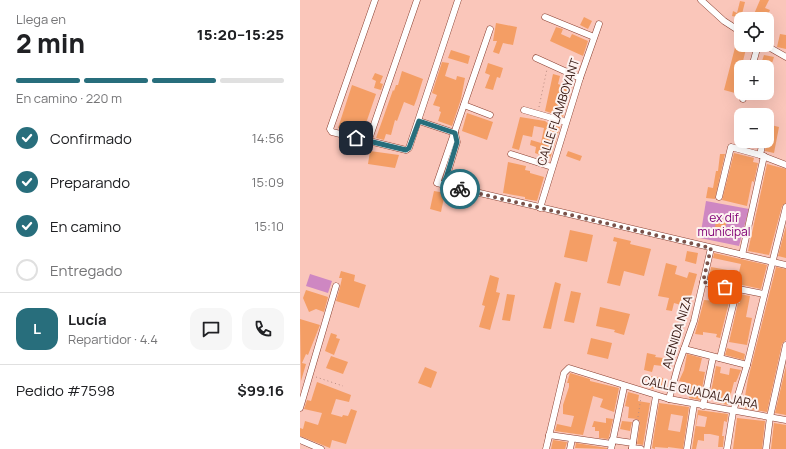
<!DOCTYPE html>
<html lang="es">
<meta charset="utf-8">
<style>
body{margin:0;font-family:Manrope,sans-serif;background:#f6f6f6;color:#202124;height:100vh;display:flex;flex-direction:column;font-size:15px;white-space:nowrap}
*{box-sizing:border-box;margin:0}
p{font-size:13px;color:#757577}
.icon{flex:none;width:22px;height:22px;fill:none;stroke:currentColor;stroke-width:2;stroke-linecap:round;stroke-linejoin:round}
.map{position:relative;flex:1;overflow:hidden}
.panel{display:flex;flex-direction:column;background:#fff;width:300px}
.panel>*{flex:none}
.buttons{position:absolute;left:434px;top:12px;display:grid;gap:8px}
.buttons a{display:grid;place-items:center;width:40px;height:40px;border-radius:8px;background:#fff;box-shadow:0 4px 16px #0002;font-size:20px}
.pin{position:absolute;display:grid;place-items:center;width:34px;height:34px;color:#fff;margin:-17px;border-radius:8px;box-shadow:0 2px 6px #0006}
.courier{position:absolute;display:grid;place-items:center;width:40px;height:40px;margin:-20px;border:3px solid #286e7c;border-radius:50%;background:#fff;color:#222;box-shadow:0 1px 5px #0007}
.summary em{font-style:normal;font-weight:800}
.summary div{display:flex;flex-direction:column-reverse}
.summary{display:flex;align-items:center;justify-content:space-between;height:68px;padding:0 16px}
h1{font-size:26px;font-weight:800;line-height:30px}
.bar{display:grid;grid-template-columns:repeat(4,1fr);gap:6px 4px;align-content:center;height:48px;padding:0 16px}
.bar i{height:5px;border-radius:3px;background:#e0e0e0}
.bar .selected{background:#286e7c}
.bar p{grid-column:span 4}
.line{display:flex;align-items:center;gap:10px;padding:0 16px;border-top:1px solid #e0e0e0}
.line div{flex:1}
.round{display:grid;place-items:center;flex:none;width:42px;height:42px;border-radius:12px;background:#f6f6f6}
ol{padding:0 16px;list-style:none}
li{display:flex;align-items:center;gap:12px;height:44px}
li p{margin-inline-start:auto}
li .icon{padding:4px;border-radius:50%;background:#286e7c;color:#fff;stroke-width:4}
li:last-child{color:#757577}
li i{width:22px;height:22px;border:2px solid #e0e0e0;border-radius:50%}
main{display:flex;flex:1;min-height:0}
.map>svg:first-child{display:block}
.green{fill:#ce87c2}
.building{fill:#f49e65;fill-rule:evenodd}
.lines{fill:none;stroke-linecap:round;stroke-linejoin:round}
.street-casing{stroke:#893f30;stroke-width:7}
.path{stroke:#b88b81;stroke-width:1;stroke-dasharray:1 3;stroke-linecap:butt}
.street{stroke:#fff;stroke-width:6}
.done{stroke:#79524a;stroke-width:4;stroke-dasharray:0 7.2}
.route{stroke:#286e7c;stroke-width:5}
.labels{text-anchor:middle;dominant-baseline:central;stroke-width:4;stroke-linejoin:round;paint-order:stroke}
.street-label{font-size:12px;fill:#33140d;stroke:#fcf2f0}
.park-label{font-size:12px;fill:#810076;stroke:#fcf2f0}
</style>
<main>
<section class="panel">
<div class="summary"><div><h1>2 min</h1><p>Llega en</p></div><em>15:20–15:25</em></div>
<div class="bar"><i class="selected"></i><i class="selected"></i><i class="selected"></i><i></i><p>En camino · 220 m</p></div>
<ol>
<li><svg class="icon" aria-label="check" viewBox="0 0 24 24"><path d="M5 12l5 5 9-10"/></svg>Confirmado<p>14:56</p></li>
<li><svg class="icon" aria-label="check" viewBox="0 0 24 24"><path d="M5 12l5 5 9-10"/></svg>Preparando<p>15:09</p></li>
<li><svg class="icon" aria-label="check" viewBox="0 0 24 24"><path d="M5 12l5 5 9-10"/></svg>En camino<p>15:10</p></li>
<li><i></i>Entregado</li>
</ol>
<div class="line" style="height:72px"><b class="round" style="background:#286e7c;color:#fff">L</b><div><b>Lucía</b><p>Repartidor · 4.4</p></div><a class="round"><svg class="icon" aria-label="chat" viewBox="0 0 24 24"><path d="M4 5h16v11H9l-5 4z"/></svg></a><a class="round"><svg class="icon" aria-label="phone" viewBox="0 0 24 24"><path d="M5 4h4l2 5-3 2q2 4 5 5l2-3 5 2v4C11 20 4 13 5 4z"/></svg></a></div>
<div class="line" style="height:52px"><div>Pedido #7598</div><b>$99.16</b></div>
</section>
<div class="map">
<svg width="486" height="449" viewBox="0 0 486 449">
<rect width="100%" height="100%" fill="#fac6ba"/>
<g class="green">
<path d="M406 201 449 209 439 246 400 238Z"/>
<path d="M10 274 32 281 28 293 6 286Z"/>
</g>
<g class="building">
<path d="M460 0H469L465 8 470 10 466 19 454 14Z"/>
<path d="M440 1 445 2 441 18 432 16 433 11 437 13Z"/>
<path d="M284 17 292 21 288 29 280 25Z"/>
<path d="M196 23 217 27 213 45 203 43 199 54 193 52 197 41H193Z"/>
<path d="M256 27 263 29 261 34 270 38 272 34 288 41 283 56 250 41Z"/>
<path d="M480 34 486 35V49L477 47Z"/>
<path d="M438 36H441V45H447L435 93 424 90Z"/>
<path d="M151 50 170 56 168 64 148 58Z"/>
<path d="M464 55 474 57 468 76 467 67H460Z"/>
<path d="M142 62 149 63 145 76 156 80 157 76 165 78 161 99 152 126 138 121 141 112 139 111 140 107 133 105 137 95 132 93Z"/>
<path d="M188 63 203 68 200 78 197 77 193 90 185 88 190 75 185 73Z"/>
<path d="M102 71 123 79 117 98 114 106 104 102 97 121 95 120 91 135 86 134 84 140 76 138 93 90 94 91 96 85H98Z"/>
<path d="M75 73 83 76 80 83 83 84 81 90 74 88 76 81 72 79Z"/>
<path d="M253 74 260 76 258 84 271 89 263 117 245 111Z"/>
<path d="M52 85 76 94 62 135 38 128Z"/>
<path d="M167 113 193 122 187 140 162 131Z"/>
<path d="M220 117 245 121 250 125 260 127 250 159 235 153 236 147 230 145 231 140 241 143 244 128 234 126 232 137 223 135 219 150 212 148Z"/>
<path d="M439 121H441V142H435Z"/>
<path d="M471 125 479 127 474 153 465 151 468 131 471 129Z"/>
<path d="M70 151 99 155 95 168 68 164Z"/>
<path d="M268 151 282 156 280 161 266 156Z"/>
<path d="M434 153 454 158 453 162 458 163 454 182 452 181 447 206 422 200Z"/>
<path d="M420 154H425L415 199 406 198 408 187 413 188 416 171H418Z"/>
<path d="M208 162 226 166 225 170 230 171V173L244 177 237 201 225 199V197L203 193Z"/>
<path d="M467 164 486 169V203L482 206 469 255 448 251Z"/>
<path d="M165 172V176L162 177V181H154L153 173Z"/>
<path d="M134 191 145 193 141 212 130 209Z"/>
<path d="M417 218 427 220 424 234 414 231Z"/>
<path d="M486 226V258L478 256Z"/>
<path d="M270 230 293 235 287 262 264 257Z"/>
<path d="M314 237 331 241 330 244 351 249 344 276 324 271 320 286 307 283 317 242 313 241Z"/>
<path d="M387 251 398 253 396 264 385 261Z"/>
<path d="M414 253 467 265 461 289 409 278 411 267 439 272 441 264 413 258Z"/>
<path d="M366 263 377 266 375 274 387 278 389 272 397 274 388 307 374 303 372 311 366 310 369 298 358 296Z"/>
<path d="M476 267 486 269V340L482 344 467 412 443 408 448 379Z"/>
<path d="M41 271 55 275 54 281 66 285 59 308 36 301 40 287 42 278H39Z"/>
<path d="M190 275 199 278 196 292 200 293 190 330 179 327 185 306 182 305Z"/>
<path d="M255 282 261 284 251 329 243 328Z"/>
<path d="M6 290 28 297 24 312 16 309 9 312 3 298Z"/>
<path d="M271 291 281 293 274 323 264 321Z"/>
<path d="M207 294 215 295 210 321 202 320Z"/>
<path d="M440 294 450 296 446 317 452 318 447 345 429 342 438 303H440Z"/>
<path d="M404 300 429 302 420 338 416 337 417 334 403 332V335L395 334Z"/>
<path d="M300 307 330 314 324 335 314 332 315 330 296 326Z"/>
<path d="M0 319 20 325 8 355 6 354 2 363 6 364 1 381Z"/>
<path d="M31 333 37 335 36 338 40 339 34 355 25 351Z"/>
<path d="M291 338 312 343 308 359 287 354Z"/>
<path d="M427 348 445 354 444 360 425 355Z"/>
<path d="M347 353 356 355 355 357 372 359 371 367 354 365 352 372 344 370Z"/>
<path d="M387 354 402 358 399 371 405 372 400 400 389 398 390 391 387 390 388 383 379 381 384 370Z"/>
<path d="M31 356 48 362 43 374 26 368Z"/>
<path d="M416 366 421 367 420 373 429 375 430 368 441 370 436 382H434L428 405 415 402V398L410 397Z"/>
<path d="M486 366V415L475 413Z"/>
<path d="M125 367 137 372 131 388 118 383Z"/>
<path d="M270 373 290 379V381L319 388 314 412 300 407 303 399 293 396 283 435 255 431 257 424 271 427 274 416 263 414V405L269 387V383H267Z"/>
<path d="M351 376 363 378 361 390 349 388Z"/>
<path d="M17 382 51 395 49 402 36 399 31 414 42 417 43 415 48 416 51 409 57 411 46 444 32 440 30 448 0 436V428L3 429 5 421 18 425 22 413 4 409 7 400 11 401Z"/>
<path d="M328 392 339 395 338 401 350 403 343 445 337 444 340 421 337 419 328 418 329 407 325 406Z"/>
<path d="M359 403 389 407 383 449 368 447V448L355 447V449L352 448ZM371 414 383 416 380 432 368 430Z"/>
<path d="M398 410 428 414 427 422 424 421 422 436H424L423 447H418L419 436 410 434H404V441L398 440 396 449H392ZM398 415 407 417 405 427 396 426Z"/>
<path d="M306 418 313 419 309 437 308 439 299 438V431H295V427H292L294 421 306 423Z"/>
<path d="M437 418 465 421 462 449H433Z"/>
<path d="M322 421 332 422 330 431 320 429Z"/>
<path d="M474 423 486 425V449H471Z"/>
<path d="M253 440 267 442 265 449H251Z"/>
<path d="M276 443 307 448V449L275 448Z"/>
</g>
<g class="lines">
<g class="street-casing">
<g id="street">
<path d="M75 0 30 129 32 132 106 150 109 148 158 0"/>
<path d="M401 0 424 21 441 32"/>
<path d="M245 17 294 37"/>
<path d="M190 29 137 183 486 265"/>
<path d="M465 45 486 57"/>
<path d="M236 58 280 78"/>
<path d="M452 67 458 45"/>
<path d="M443 99 444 93"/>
<path d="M164 105 190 115"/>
<path d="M224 110 266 122"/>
<path d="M119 121 155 133"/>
<path d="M467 127V126"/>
<path d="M68 142 117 0"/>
<path d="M211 154 252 167"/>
<path d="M460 155 463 141"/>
<path d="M144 185 157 142 155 133"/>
<path d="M419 197 431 147 460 155 486 165"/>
<path d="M240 208 280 78 299 24"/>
<path d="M442 255 464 156"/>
<path d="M403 282 464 294"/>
<path d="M384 349 447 365"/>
<path d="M420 358 437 289"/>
<path d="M369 399 378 366 394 321 411 248"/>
<path d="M403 406 413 357"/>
<path d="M0 408 36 286"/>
<path d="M249 435 312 444"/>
<path d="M0 440 21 449"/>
<path d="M312 440 333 443"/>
<path d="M332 448 341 449"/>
<path d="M246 449 264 373 269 368 369 399 486 420"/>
<path d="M270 449 272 439"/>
<path d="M311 449 324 387"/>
<path d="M332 449 336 423"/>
<path d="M347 449 356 396"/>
<path d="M387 449 394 404"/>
<path d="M427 449 433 412 447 365 486 207"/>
<path d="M466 449 470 417 486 345"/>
</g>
</g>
<g class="path">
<path d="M239 107 247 69"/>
<path d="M16 377 43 386"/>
<path d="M338 417 341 397"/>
</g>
<use href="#street" class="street"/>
</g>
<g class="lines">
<path class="done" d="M160 189 411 248 403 282 425 287"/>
<path class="route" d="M56 138 106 150 109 148 119 121 155 133 157 142 144 185 160 189"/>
</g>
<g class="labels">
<g class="street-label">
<text transform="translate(258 112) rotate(-72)">CALLE FLAMBOYANT</text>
<text transform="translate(377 332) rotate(-73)">AVENIDA NIZA</text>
<text transform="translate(400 392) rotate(12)">CALLE GUADALAJARA</text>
</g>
<g class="park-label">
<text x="424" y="217">ex dif<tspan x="424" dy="14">municipal</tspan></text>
</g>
</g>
</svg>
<div class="buttons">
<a><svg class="icon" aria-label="locate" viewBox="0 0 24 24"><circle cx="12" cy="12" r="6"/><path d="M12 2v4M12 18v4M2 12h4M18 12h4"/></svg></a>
<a>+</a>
<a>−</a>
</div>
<div class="pin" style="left:425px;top:287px;background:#ea580c"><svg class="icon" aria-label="bag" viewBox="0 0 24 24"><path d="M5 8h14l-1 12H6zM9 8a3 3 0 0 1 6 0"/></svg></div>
<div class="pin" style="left:56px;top:138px;background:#1f2937"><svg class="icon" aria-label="home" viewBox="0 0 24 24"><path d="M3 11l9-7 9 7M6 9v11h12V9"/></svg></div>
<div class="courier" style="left:160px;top:189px"><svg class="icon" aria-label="bike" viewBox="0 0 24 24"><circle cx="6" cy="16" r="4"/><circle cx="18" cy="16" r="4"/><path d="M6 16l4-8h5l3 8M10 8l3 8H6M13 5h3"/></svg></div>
</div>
</main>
